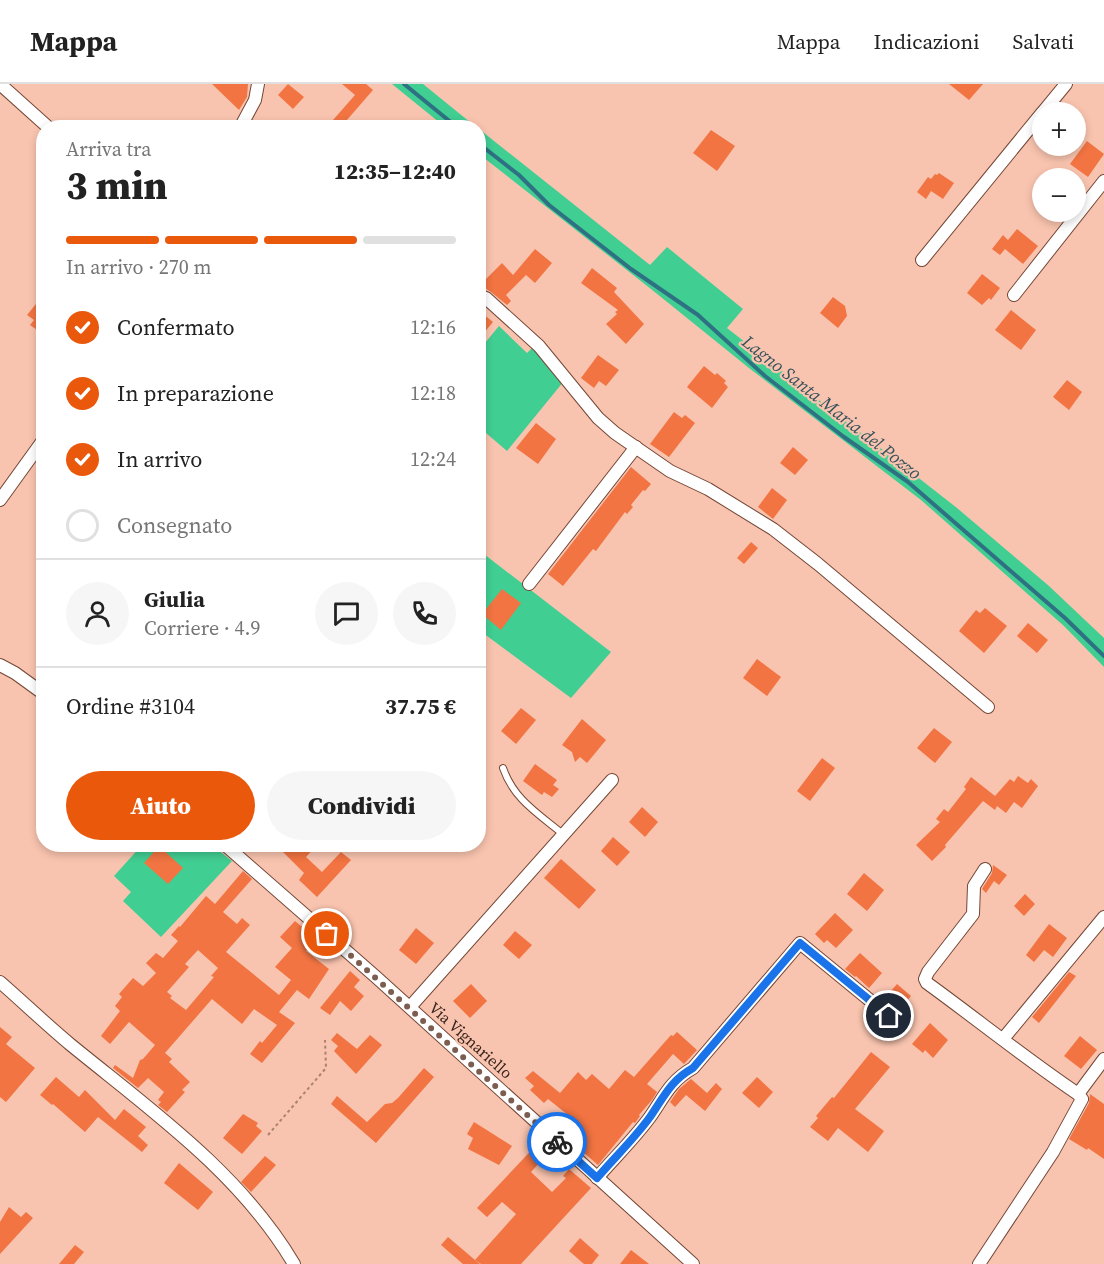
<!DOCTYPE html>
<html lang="it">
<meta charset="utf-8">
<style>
body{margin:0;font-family:"Source Serif 4",serif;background:#f6f6f6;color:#222;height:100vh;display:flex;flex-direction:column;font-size:22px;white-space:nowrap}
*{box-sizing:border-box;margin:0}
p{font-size:20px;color:#767676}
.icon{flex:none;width:33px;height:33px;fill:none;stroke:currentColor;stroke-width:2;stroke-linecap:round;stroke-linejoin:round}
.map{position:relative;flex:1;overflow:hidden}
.details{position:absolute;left:36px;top:36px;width:450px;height:732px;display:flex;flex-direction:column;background:#fff;border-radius:24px;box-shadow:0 3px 9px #0003}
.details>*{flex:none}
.tools{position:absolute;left:1032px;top:18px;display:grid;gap:12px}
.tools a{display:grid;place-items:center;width:54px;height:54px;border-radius:50%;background:#fff;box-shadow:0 3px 9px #0003;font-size:30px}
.pin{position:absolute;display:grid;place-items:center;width:51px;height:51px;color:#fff;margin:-26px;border:3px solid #fff;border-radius:50%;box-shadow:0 2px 6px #0007}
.courier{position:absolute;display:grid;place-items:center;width:60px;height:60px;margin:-30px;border:4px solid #1a73e8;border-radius:50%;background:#fff;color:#222;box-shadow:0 2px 8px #0007}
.head em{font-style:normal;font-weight:800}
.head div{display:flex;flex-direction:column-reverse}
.head{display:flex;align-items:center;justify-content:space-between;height:102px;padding:0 30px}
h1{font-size:39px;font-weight:800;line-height:45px}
.bar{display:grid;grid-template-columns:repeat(4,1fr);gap:9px 6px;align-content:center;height:72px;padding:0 30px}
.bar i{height:8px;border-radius:4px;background:#e0e0e0}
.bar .selected{background:#ea580c}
.bar p{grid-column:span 4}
.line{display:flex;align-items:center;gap:15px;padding:0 30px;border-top:2px solid #e0e0e0}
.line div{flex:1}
.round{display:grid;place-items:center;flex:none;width:63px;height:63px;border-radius:32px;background:#f6f6f6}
ol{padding:0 30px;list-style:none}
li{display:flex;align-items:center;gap:18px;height:66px}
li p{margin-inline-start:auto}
li .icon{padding:6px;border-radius:50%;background:#ea580c;color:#fff;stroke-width:4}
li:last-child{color:#767676}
li i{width:33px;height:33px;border:3px solid #e0e0e0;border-radius:50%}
.action{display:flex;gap:12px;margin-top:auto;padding:12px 30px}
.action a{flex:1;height:69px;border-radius:36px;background:#ea580c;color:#fff;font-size:24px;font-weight:800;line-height:69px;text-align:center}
.action a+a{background:#f6f6f6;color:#222}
header{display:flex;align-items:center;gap:36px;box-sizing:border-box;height:84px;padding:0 30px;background:#fff;border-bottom:2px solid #e0e0e0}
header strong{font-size:28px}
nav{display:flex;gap:33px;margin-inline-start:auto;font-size:21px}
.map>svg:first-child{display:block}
.green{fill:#41ce93}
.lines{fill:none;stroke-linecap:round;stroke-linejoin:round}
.stream{stroke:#2e7183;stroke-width:4}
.building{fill:#f27442;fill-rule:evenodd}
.lane-casing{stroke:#744736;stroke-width:8}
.street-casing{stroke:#744736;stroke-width:14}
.path{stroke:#a98272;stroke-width:2;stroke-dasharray:3 3;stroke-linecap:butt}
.lane{stroke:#fff;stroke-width:6}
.street{stroke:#fff;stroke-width:12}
.done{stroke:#7c5d50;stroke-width:6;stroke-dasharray:0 10.8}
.route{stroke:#1a73e8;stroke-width:8}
.labels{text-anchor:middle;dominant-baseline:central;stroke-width:4.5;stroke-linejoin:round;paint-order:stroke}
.street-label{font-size:16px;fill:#39251d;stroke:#f9c4af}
.water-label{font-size:18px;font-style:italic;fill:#33515b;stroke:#f9c4af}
</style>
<header>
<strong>Mappa</strong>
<nav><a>Mappa</a><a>Indicazioni</a><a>Salvati</a></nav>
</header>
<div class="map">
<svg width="1104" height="1180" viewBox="0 0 1104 1180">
<rect width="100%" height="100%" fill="#f9c4af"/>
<g class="green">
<path d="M392 0H423L476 43H445Z"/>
<path d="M479 45 650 181 667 163 743 225 727 244 957 424 1049 502 1104 554V583L1064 542 921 416 749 284 651 205 479 70Z"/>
<path d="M499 242 527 269 533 263 564 297 507 367 479 343 478 264 480 265Z"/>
<path d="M480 467 611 568 571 614 479 546 478 470Z"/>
<path d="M142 761H212L232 777 161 853 123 817 131 808 114 792Z"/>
</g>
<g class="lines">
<g class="stream">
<path d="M404 0 458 44"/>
<path d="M478 59 519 91 549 121 631 185 698 231 765 292 844 353 908 398 1065 534 1104 572"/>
</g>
</g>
<g class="building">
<path d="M212 0H248L247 13 239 26Z"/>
<path d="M288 0 304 13 293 25 278 11Z"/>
<path d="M342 0H366L373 6 340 44H326L355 11Z"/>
<path d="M949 0H983L969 16Z"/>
<path d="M711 46 735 62 717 87 693 69Z"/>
<path d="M1087 57 1104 70 1088 93 1070 80Z"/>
<path d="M939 89 954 99 943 115 931 107 926 115 917 108 928 93 931 95 935 90 937 91Z"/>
<path d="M1017 145 1038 162 1023 180 1005 165 1000 171 992 165 1003 151 1008 156Z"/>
<path d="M535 165 552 179 535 199 526 191 506 211 511 217 507 221 491 208 480 201 502 179 513 191Z"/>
<path d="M592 184 617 204 614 208 644 240 626 260 606 240 617 230 615 228 618 226 581 199Z"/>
<path d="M982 190 1000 204 991 216 989 214 982 221 967 209Z"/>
<path d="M44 210V251L30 241 34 236 27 231Z"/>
<path d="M833 213 845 222 847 232 838 244 820 229Z"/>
<path d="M478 226 493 238 478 256Z"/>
<path d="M1011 226 1036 246 1021 266 995 246Z"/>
<path d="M598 271 619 286 606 302 599 297 594 304 581 294Z"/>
<path d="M704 282 715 291 717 289 726 297 724 299 728 303 712 324 687 303Z"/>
<path d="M1067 296 1082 308 1069 326 1053 313Z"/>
<path d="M674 328 682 334 685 331 695 339 669 373 650 360Z"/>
<path d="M536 339 556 355 538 380 516 364Z"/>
<path d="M793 363 808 376 795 391 780 379Z"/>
<path d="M631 383 651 400 645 407 643 406 631 421 633 423 627 430 625 428 596 467 593 465 563 502 548 490Z"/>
<path d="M772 404 787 416 773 435 758 423Z"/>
<path d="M751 458 758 464 744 480 737 474Z"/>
<path d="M502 505 521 519 501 546 482 530Z"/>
<path d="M985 524 1007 542 984 569 959 547 976 526 980 529Z"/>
<path d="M1028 539 1048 556 1037 569 1017 552Z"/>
<path d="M757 575 781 593 767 612 743 594Z"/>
<path d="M521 624 536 636 516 660 501 647Z"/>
<path d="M582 635 606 656 587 679 580 673 575 678 572 668 562 661Z"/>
<path d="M934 644 952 658 935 679 917 664Z"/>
<path d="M822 674 835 684 810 717 797 707Z"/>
<path d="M535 680 557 696 553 701 559 705 552 713 544 708 542 711 523 697Z"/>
<path d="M1018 692 1028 699 1031 695 1038 702 1022 724 1014 718 1006 729 997 722 995 726 983 717 945 761 946 763 932 777 916 761 940 738 936 735 944 725 948 728 966 705 964 703 971 693 995 712 1010 695 1014 698Z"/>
<path d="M642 723 658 738 645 753 629 738Z"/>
<path d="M613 753 630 768 617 782 601 767Z"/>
<path d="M275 760H318L306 773 322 788 341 768 351 776 317 813 299 796 304 789Z"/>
<path d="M159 762 183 784 168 800 144 779Z"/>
<path d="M561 775 596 806 579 825 544 794Z"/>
<path d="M993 781 1007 791 999 801 994 797 986 809 982 805 992 789Z"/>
<path d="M243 787 252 795 223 828 237 840 242 834 250 841 226 868 279 911 291 896 275 883 292 864 280 853 295 837 314 853 311 856 314 858 306 867 329 885 309 915 297 906 279 928 295 939 262 979 250 970 260 957 262 959 277 941 254 925 242 940 212 915 165 969 172 975 169 978 190 998 182 1006 185 1008 167 1028 158 1021 161 1018 158 1016 164 1008 148 994 138 1004 113 984 115 981 133 994 140 976 143 975 155 961 129 938 110 960 101 952 120 927 115 922 122 913 119 910 133 894 143 902 156 889 146 879 156 869 163 874 178 857 171 851 179 842 180 843 206 812 215 820ZM198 866 218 884 211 892 214 893 186 926 170 914 172 912 167 908 189 883 185 880Z"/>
<path d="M864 789 884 806 867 827 847 810Z"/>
<path d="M1025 810 1035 820 1024 832 1014 822Z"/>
<path d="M835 829 853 846 836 864 827 856 824 859 815 850Z"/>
<path d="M1049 840 1067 854 1053 873 1044 866 1034 878 1026 871Z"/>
<path d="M416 844 434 859 416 880 399 866Z"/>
<path d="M515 847 532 861 519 875 503 861Z"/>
<path d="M860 869 882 889 869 904 856 892 855 893 845 885Z"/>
<path d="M350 887 360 896 354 903 364 912 351 927 340 917 330 931 320 924Z"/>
<path d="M1069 888 1076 892 1039 939 1032 933Z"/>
<path d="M471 900 487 917 470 934 453 917Z"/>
<path d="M897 900 911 912 897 929 883 916Z"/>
<path d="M930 939 948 956 933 974 925 966 923 969 912 960Z"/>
<path d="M0 943 12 953 6 960 35 984 6 1018 0 1013Z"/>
<path d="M677 948 697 966 684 980 673 970 647 1000 657 1008 652 1016 639 1031 640 1032 635 1039 633 1038 598 1081 560 1048 573 1035 548 1015 544 1019 530 1006 534 1002 525 994 533 987 560 1009 578 988 586 996 592 990 609 1005 625 986 634 993 671 951 673 952Z"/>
<path d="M337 949 357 965 370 951 382 961 356 990 334 967 338 962 331 956Z"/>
<path d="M1080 952 1097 966 1081 985 1064 972Z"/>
<path d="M871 968 890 983 855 1025 884 1047 868 1068 838 1044 828 1057 810 1043 818 1034 816 1032 832 1013 834 1014Z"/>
<path d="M424 984 434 993 376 1059 331 1020 337 1012 367 1038 385 1020 392 1019 398 1014Z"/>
<path d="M56 993 79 1013 85 1006 115 1036 124 1025 146 1043 138 1052 148 1061 142 1068 98 1033 85 1048 53 1020 52 1021 40 1011Z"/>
<path d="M757 993 773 1008 759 1024 742 1009Z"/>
<path d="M691 995 707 1009 716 999 722 1005 705 1027 686 1011 675 1023 670 1018 679 1005Z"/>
<path d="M1090 1010 1104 1020V1075L1088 1064 1087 1066 1069 1055 1089 1019Z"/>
<path d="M243 1030 258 1039 256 1042 262 1047 242 1070 223 1054Z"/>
<path d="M474 1038 512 1062 499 1081 468 1065 473 1054 467 1050Z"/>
<path d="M541 1056 552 1065 531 1088 552 1108 566 1094 563 1092 569 1085 591 1104 521 1180H481L475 1176 516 1130 502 1118 487 1133 477 1124Z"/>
<path d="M265 1072 276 1081 251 1108 241 1098Z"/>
<path d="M179 1079 213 1108 198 1126 164 1099Z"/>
<path d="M9 1123 21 1133 26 1128 33 1134 0 1170V1138Z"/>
<path d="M448 1153 475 1176 480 1180H463L441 1161Z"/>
<path d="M580 1154 599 1171 592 1180H584L569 1167Z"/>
<path d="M75 1161 84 1168 74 1180H59Z"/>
<path d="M631 1166 649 1180H620Z"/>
</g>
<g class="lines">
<g class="lane-casing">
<path id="lane" d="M503 684C514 716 539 730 564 751"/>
</g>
<g class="street-casing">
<g id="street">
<path d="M0 0 49 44"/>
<path d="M1043 28 1066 0"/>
<path d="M240 44 255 16 258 0"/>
<path d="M922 176 1042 29"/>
<path d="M478 211 486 214 539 262 598 334 615 349 670 387 708 405 773 445 818 480 988 623"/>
<path d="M1014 211 1104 97"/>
<path d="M0 416 44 355"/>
<path d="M529 500 636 363"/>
<path d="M0 581 15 589 44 610"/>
<path d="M224 760 376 893 693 1180"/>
<path d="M0 898C24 919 47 941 71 961 152 1027 240 1089 294 1180"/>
<path d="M410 923 612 696"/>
<path d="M1003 955 1104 833"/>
<path d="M1078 1010 1104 975"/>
<path d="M597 1094C614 1074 634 1055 650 1033 664 1013 670 997 693 984L800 859 889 932"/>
<path d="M979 1180 1053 1068 1082 1015 1078 1010C1026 975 978 936 927 899L925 895 928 888 973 830 974 802 985 785"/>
</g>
</g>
<path class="path" d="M268 1051 326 984 325 956"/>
<use href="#lane" class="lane"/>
<use href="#street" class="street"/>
</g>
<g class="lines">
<path class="done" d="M327 850 557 1058"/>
<path class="route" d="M557 1058 597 1094C614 1074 634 1055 650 1033 664 1013 670 997 693 984L800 859 889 932"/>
</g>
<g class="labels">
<g class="street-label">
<text transform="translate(471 956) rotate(42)">Via Vignariello</text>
</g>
<g class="water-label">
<text transform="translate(832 323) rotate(38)">Lagno Santa Maria del Pozzo</text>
</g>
</g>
</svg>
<div class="tools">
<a>+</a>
<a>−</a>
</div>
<div class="pin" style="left:327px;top:850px;background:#ea580c"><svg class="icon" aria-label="bag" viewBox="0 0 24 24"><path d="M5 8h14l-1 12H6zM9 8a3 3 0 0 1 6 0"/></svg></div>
<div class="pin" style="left:889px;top:932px;background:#1f2937"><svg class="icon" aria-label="home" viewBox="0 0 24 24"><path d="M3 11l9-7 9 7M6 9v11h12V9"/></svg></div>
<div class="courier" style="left:557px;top:1058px"><svg class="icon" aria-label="bike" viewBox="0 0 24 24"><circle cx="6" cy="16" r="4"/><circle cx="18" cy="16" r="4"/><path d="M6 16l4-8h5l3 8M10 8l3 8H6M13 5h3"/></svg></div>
<section class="details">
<div class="head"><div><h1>3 min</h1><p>Arriva tra</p></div><em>12:35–12:40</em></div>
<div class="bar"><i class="selected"></i><i class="selected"></i><i class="selected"></i><i></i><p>In arrivo · 270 m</p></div>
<ol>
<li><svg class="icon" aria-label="check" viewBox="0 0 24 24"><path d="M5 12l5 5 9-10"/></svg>Confermato<p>12:16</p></li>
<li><svg class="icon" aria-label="check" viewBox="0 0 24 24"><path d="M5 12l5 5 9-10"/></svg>In preparazione<p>12:18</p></li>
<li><svg class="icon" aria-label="check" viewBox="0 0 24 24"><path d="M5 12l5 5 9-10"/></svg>In arrivo<p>12:24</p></li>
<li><i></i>Consegnato</li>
</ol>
<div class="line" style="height:108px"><a class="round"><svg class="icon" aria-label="person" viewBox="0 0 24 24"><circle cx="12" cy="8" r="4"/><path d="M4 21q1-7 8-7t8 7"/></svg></a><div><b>Giulia</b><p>Corriere · 4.9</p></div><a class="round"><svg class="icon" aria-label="chat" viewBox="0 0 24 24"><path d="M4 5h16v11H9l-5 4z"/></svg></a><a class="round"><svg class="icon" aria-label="phone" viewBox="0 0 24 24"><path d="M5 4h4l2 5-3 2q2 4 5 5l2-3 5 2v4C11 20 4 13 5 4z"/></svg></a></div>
<div class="line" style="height:78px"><div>Ordine #3104</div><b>37.75 €</b></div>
<div class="action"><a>Aiuto</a><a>Condividi</a></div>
</section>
</div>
